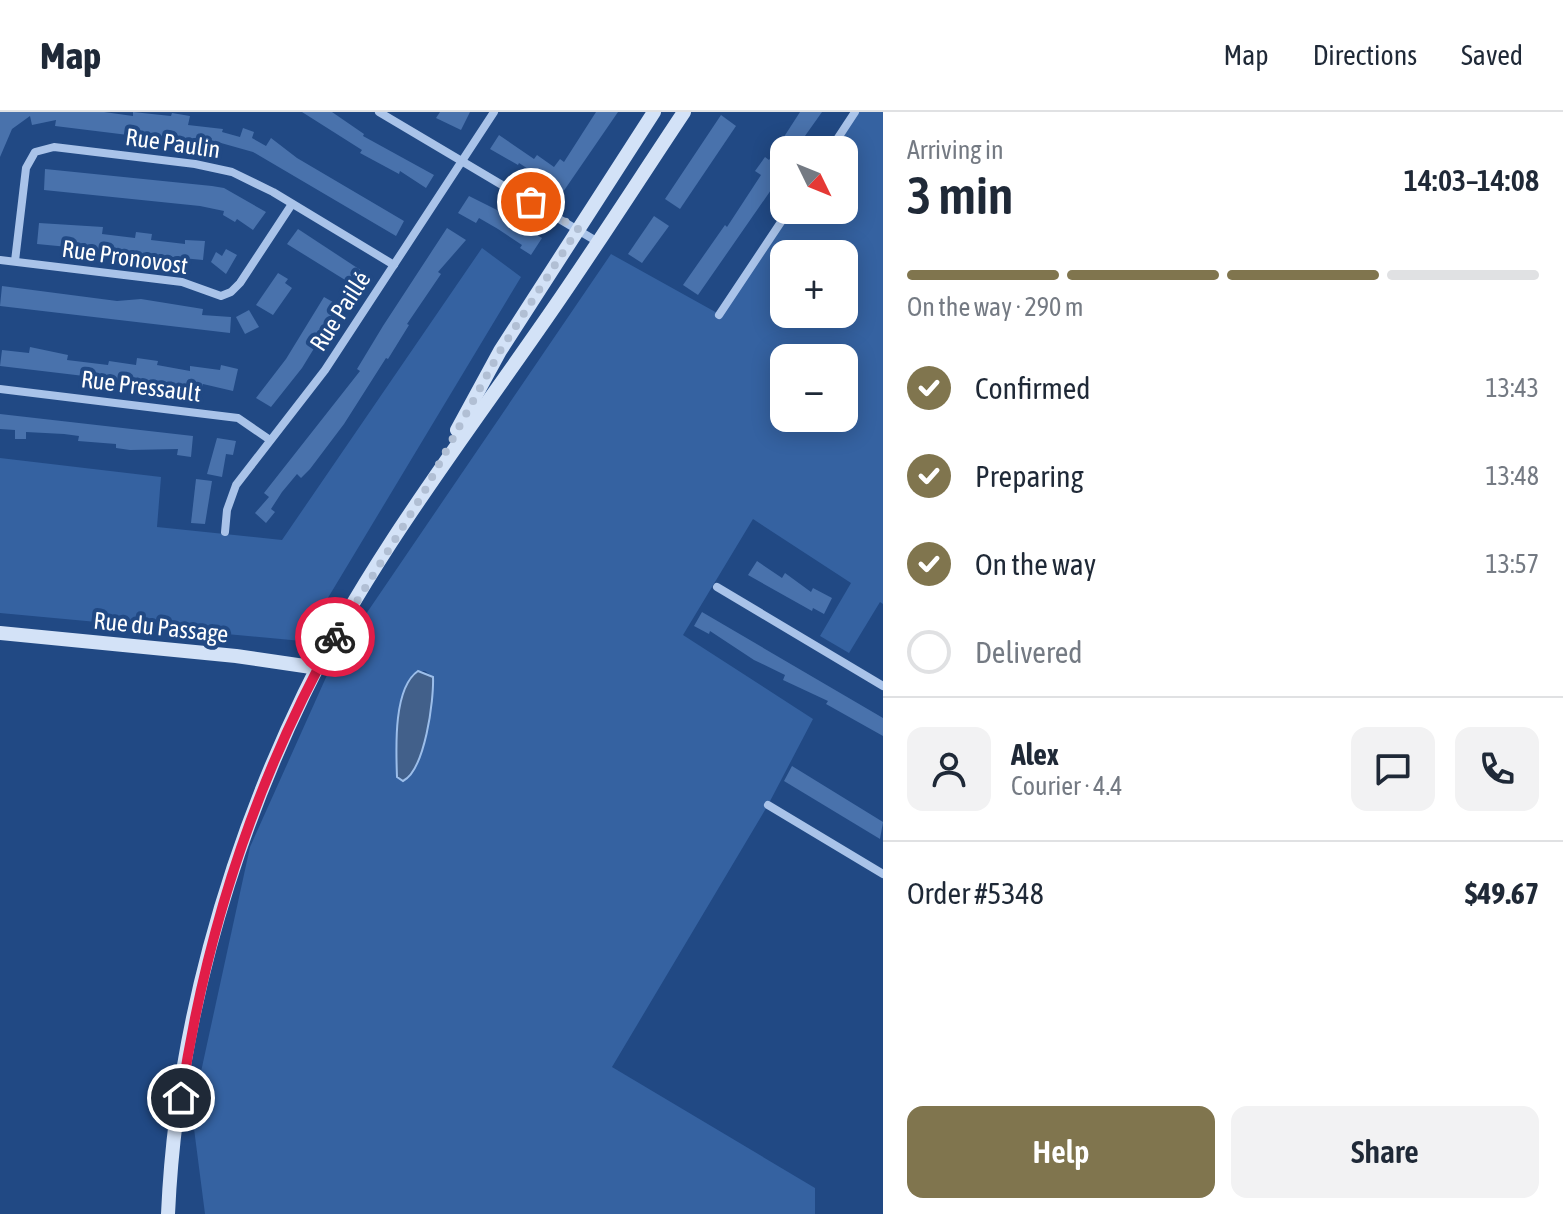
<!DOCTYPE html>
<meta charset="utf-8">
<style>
body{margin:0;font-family:"Asap Condensed",sans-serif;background:#f2f2f3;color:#1f2937;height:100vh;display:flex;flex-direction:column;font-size:30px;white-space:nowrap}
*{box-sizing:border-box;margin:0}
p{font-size:26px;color:#747a83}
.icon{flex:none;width:44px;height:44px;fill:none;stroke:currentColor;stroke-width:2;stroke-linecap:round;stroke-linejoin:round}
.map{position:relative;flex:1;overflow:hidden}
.details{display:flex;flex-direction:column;background:#fff;width:680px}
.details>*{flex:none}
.needle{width:52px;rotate:133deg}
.buttons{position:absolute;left:770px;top:24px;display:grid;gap:16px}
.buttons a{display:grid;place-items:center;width:88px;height:88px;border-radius:16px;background:#fff;box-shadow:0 4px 20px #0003;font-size:40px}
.pin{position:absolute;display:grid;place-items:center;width:68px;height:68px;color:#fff;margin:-34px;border:4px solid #fff;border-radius:50%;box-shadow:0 2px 8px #0007}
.courier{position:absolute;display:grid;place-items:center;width:80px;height:80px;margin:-40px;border:6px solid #e11d48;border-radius:50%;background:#fff;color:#222;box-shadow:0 2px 10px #0007}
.headline em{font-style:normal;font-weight:600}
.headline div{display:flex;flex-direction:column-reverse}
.headline{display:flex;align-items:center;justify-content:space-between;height:136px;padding:0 24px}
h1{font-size:52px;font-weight:600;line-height:60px}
.bar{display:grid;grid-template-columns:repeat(4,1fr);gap:12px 8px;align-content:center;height:96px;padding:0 24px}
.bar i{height:10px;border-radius:6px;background:#e0e1e3}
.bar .active{background:#80754e}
.bar p{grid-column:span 4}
.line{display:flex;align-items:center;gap:20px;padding:0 24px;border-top:2px solid #e0e1e3}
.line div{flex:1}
.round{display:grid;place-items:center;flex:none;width:84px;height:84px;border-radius:16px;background:#f2f2f3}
ol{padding:0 24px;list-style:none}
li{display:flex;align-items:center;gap:24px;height:88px}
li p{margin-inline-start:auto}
li .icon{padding:8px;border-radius:50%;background:#80754e;color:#fff;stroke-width:4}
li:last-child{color:#747a83}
li i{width:44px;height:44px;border:4px solid #e0e1e3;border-radius:50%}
.primary-button{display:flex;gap:16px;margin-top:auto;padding:16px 24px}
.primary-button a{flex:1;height:92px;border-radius:16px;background:#80754e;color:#fff;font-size:32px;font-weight:600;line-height:92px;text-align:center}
.primary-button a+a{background:#f2f2f3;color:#1f2937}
header{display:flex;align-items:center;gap:48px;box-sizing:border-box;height:112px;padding:0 40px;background:#fff;border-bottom:2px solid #e0e1e3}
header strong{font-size:38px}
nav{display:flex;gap:44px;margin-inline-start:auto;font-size:28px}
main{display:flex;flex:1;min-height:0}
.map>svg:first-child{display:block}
.green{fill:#3562a1;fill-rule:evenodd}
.water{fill:#42608a;stroke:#9cbeea;stroke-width:2}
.building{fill:#4972ac}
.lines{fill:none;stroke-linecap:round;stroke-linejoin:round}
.street{stroke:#a9c3e9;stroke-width:8}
.secondary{stroke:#d3e2f7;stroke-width:14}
.done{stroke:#b1bfd4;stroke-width:8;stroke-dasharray:0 14.4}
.route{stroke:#e11d48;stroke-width:10}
.labels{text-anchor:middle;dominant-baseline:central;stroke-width:8;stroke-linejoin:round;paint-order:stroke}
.street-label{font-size:24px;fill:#fff;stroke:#214984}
</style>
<header>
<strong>Map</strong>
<nav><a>Map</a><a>Directions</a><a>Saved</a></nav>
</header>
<main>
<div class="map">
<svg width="883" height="1102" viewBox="0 0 883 1102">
<rect width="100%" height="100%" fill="#214984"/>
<g class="green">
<path d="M855 0H883V492L880 490 849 541 820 524 851 471 753 407 683 523 813 607 768 693 612 955 815 1076V1102H205L192 1001 250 735 332 552 611 142 719 202 789 98H844V38H830ZM784 142H844V202H784ZM784 246H844V306H784ZM418 559H425L433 565 409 666 403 669 397 665C396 637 393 577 418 559Z"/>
<path d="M482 136 521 165 302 529 0 501V346L161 365 157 415 282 428Z"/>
</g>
<path class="water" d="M418 559 433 565C434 588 425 658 403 669L397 665C396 637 393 576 418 559Z"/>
<g class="building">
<path d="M0 0H104L133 4V0L171 4 172 1 190 4 188 13 223 17 222 20 240 25 243 16 254 20 252 26 266 34 271 26 297 46 404 109 396 124 253 40 221 31V33L185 30 55 14 56 8 32 13 30 4 12 17 0 45Z"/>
<path d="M302 0H332L364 22 363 24 434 63 426 76 400 59 399 62 360 41 362 38Z"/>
<path d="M440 0H470L461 18 436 6Z"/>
<path d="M596 0H618L563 80 519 51 518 53 490 37 499 23 534 47 537 43 554 55 560 47 564 50Z"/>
<path d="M800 0H822L795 38H784V55L771 78 698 183 683 173 725 113 727 115 761 63 755 59 765 45 769 48Z"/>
<path d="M721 3 736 14 680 97 665 87Z"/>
<path d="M45 57 212 74 224 76 266 100 253 118 237 107 235 110 223 103 224 99 200 94 44 78Z"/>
<path d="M469 84 531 115 529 118 542 126 531 143 520 136 522 133 498 117 479 106 476 111 458 101Z"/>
<path d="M654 104 669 114 642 151 628 142Z"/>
<path d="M39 111 103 115 102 122 135 126 136 120 152 122 151 128 185 132V128L205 129 203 148 37 132Z"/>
<path d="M447 116 466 128 438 160 441 162 407 212 409 213 388 247 386 246 344 312 310 357 301 366 297 362 282 380 271 397 275 400 266 411 255 401 269 385 264 381 360 259 357 257 383 214Z"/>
<path d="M298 117 368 163 358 176 287 132Z"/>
<path d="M226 137 237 143 226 162 211 150 216 140 222 144Z"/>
<path d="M278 161 288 167 285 171 292 176 273 203 256 193Z"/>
<path d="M2 174 117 189 141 187 203 197 202 203 231 205 230 221 0 194Z"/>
<path d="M324 185 340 194 302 256 271 295 256 286 286 247Z"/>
<path d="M249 198 259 215 245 222 236 205Z"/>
<path d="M30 235 68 243 67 248 108 253 109 249 136 253 137 246 158 249 157 253 190 259V254L220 258 221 253 238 257 233 279 203 272 202 278 0 254 2 238 29 241Z"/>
<path d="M0 302 193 324 191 345 177 343 178 337 130 338 116 336V332L78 329 79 324 64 322 26 320V327H15V318L0 317Z"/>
<path d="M217 326 236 329 233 343 226 342 222 365 207 362Z"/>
<path d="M196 367 212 369 205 412 191 411Z"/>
<path d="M757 449 782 466 785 461 811 480 813 476 832 486 824 502 813 496 812 499 748 463Z"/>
<path d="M702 500 883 606V624L826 592 828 589 783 568 785 563 754 548 710 519 709 522 694 514Z"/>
<path d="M792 654 883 710 880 727 784 669Z"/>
</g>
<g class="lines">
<g class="street">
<path d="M379 0 598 130"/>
<path d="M830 38 855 0"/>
<path d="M0 148 182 170 221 184 231 180 240 171 292 92"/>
<path d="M15 149 26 56 35 40 54 35 195 52 232 60 273 80 394 153"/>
<path d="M719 203 789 98"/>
<path d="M0 277 238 306 270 328"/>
<path d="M225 420 227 398 236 373 325 258 494 0"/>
<path d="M717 475 883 574"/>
<path d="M768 693 883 762"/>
</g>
<g class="secondary">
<path d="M457 318 500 239 654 0"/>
<path d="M0 521 236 544 318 556"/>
<path d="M168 1102C176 923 226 743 304 582 367 452 457 335 539 217 589 146 636 72 684 0"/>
</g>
</g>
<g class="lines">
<path class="done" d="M335 525 423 382 500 239 578 117 531 90"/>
<path class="route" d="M181 986C205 823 255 668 335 525"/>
</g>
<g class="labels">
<g class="street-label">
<text transform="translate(173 31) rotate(8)">Rue Paulin</text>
<text transform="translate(125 145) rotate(8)">Rue Pronovost</text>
<text transform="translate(340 199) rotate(-57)">Rue Paillé</text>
<text transform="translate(141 274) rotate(7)">Rue Pressault</text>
<text transform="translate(161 515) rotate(6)">Rue du Passage</text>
</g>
</g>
</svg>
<div class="buttons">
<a><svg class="needle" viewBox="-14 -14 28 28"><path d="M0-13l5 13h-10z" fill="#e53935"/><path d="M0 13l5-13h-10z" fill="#747a83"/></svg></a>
<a>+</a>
<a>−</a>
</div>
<div class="pin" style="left:531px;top:90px;background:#ea580c"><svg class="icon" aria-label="bag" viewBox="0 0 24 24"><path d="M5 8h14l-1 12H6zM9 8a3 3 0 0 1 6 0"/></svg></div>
<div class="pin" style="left:181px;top:986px;background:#1f2937"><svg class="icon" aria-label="home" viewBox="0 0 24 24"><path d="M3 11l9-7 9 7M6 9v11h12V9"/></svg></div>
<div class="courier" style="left:335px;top:525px"><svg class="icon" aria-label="bike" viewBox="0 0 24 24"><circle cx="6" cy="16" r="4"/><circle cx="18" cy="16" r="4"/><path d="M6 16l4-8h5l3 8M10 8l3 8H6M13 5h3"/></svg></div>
</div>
<section class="details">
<div class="headline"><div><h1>3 min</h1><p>Arriving in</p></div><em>14:03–14:08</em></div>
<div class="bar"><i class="active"></i><i class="active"></i><i class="active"></i><i></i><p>On the way · 290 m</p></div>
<ol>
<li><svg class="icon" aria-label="check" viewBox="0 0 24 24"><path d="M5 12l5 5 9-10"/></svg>Confirmed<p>13:43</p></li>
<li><svg class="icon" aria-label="check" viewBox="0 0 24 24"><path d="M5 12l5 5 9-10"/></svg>Preparing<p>13:48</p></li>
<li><svg class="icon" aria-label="check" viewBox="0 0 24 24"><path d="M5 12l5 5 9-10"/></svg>On the way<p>13:57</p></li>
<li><i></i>Delivered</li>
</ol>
<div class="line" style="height:144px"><a class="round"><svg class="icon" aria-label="person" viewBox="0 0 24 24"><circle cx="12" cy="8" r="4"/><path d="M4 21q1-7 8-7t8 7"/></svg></a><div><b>Alex</b><p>Courier · 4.4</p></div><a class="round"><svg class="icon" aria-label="chat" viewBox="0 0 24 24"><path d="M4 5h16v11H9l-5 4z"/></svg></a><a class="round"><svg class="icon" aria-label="phone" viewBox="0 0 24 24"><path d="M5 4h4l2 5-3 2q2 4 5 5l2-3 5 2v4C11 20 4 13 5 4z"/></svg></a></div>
<div class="line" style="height:104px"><div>Order #5348</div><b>$49.67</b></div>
<div class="primary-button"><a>Help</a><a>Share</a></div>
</section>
</main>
